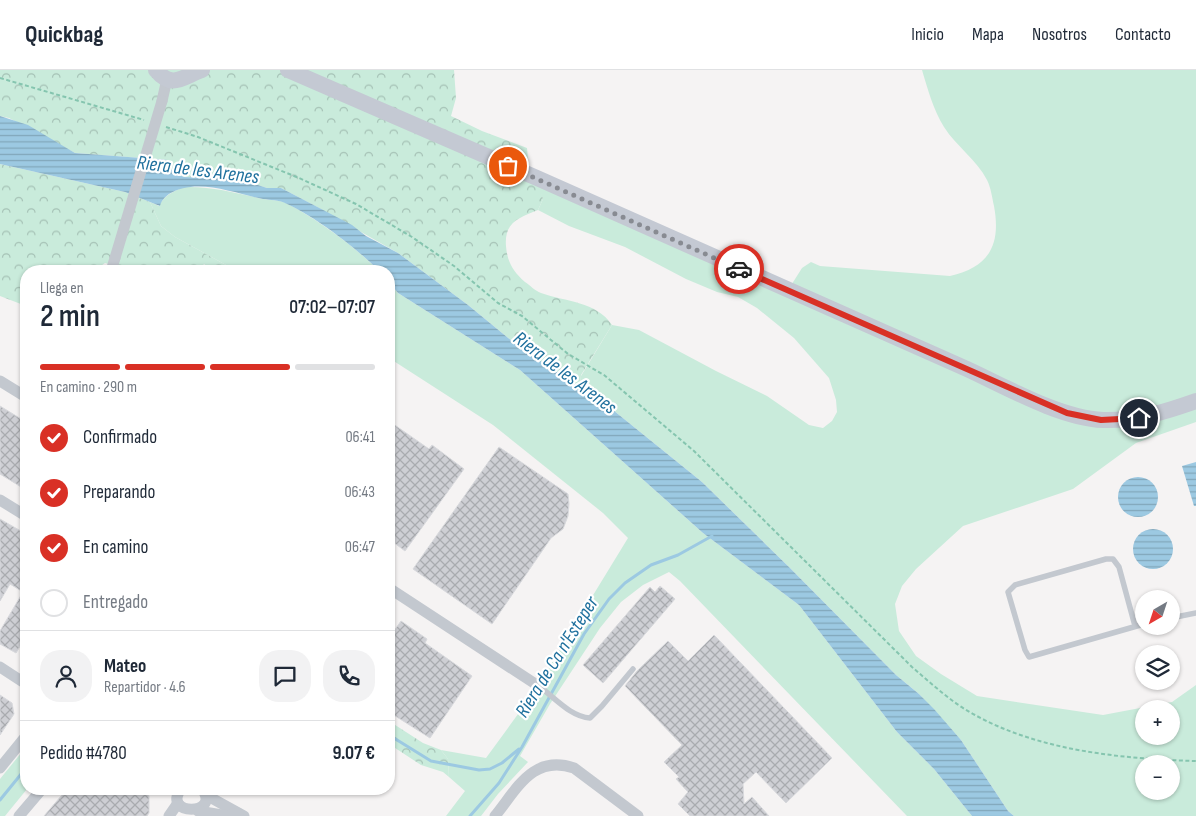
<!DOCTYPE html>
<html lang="es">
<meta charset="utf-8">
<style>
body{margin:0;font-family:"Sofia Sans Condensed",sans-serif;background:#f2f2f3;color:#1f2937;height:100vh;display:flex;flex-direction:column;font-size:19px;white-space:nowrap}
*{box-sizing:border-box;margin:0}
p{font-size:16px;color:#747a83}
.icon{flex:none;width:28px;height:28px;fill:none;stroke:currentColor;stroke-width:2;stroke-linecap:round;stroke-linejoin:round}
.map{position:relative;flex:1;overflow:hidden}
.details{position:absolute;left:20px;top:195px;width:375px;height:530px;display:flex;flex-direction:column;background:#fff;border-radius:20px;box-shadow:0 1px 4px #0004}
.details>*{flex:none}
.needle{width:32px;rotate:219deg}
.tools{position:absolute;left:1135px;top:520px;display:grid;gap:10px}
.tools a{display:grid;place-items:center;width:45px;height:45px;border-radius:50%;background:#fff;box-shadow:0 1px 4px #0004;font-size:25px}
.pin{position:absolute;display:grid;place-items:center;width:42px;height:42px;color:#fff;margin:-21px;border:2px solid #fff;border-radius:50%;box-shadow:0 1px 5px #0007}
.courier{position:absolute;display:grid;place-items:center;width:50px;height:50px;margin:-25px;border:4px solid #d93025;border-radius:50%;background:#fff;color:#222;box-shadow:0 1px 6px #0007}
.overview em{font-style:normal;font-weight:600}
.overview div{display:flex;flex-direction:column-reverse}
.overview{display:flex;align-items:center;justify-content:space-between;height:85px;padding:0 20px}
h1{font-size:32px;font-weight:600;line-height:38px}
.bar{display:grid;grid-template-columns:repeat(4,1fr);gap:8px 5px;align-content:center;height:60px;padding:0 20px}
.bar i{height:6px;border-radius:4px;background:#e0e1e3}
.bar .current{background:#d93025}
.bar p{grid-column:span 4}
.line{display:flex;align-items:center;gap:12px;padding:0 20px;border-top:1px solid #e0e1e3}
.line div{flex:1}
.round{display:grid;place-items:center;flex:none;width:52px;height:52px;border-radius:20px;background:#f2f2f3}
ol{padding:0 20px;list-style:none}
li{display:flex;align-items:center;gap:15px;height:55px}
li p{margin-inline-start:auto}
li .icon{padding:5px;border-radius:50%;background:#d93025;color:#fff;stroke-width:4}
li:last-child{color:#747a83}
li i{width:28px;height:28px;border:2px solid #e0e1e3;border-radius:50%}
header{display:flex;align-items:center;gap:30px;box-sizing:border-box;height:70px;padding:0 25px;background:#fff;border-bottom:1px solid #e0e1e3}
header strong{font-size:24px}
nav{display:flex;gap:28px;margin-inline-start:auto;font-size:18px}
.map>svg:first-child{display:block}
.green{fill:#c9ebdb;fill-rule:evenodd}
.forest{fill:url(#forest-crowns)}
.water{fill:url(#water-rules)}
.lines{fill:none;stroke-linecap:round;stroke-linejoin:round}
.stream{stroke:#9cc9e2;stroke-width:3}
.building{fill:url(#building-cross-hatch);stroke:#d8d9dd}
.path{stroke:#85c5af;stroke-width:2;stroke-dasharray:4 2.5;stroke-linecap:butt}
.service{stroke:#c3c8cf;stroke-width:5.5}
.minor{stroke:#c3c8cf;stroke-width:11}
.secondary{stroke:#c4c9d3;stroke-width:16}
.minor-bridge{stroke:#c3c8cf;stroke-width:11}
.done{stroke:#888b92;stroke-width:5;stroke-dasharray:0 9}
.route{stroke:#d93025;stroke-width:6}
.labels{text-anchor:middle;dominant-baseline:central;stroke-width:4.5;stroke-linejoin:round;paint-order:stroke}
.water-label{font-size:20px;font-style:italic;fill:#20719e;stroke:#fff}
</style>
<header>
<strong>Quickbag</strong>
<nav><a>Inicio</a><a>Mapa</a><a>Nosotros</a><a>Contacto</a></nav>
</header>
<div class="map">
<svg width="1196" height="746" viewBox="0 0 1196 746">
<defs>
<pattern id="forest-crowns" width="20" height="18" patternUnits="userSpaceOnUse" patternTransform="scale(1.25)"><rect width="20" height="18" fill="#c9ebdb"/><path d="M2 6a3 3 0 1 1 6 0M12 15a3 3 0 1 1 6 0" fill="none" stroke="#a5c1b5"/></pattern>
<pattern id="water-rules" width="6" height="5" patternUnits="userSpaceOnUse" patternTransform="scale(1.25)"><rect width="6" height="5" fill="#9cc9e2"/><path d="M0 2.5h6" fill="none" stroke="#81a6ba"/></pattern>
<pattern id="building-cross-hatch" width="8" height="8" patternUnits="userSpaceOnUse" patternTransform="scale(1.25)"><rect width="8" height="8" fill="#cecfd4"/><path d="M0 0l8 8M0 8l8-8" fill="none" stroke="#a9abaf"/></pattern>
</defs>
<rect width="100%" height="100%" fill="#f5f3f3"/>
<g class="green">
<path d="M922 0H1196V352L1136 373 1073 419 963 456 916 499 902 516 895 534 899 561 916 586 941 604 977 626 1103 645 1172 632 1196 615V746H1014L1008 741 961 670 919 624 896 605 790 498 702 412 608 336 580 319 581 306 612 255 639 260 716 301 767 326 809 355 823 358 832 351 837 342 836 330 829 308 794 268 757 238 738 227 717 222 686 209 625 177 569 156 538 140 543 129 534 107 790 217 802 198 811 192 820 196 950 206C990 197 1001 174 994 136 992 127 991 118 987 110 977 90 956 76 944 57 933 39 928 20 922 0ZM1144 639H1171V666H1144ZM1144 694H1171V721H1144Z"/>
<path d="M184 117C211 116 237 123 263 129 270 130 279 130 286 133 314 147 357 178 379 201H237L175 167 161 156 150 132 159 136C163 126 174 121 184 117Z"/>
<path d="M389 212 398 223 520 300 703 463 799 535 897 662 934 699 972 746H907L680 511 669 502 643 515 621 532 600 558 550 634 520 686 528 692 498 724 481 746H446L465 721 449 707 448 689 441 680 486 688 532 625 628 468 603 443 493 355 389 288Z"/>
<path d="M26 677 27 719 5 746H0V709Z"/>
</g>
<g class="forest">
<path d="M0 0H454L456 28 451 46 482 61 527 78 529 99 540 119 543 129 538 140C519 148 504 152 506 176 507 191 513 202 525 212 530 215 535 221 541 223 566 232 596 231 612 255L581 305 580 319 518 276 468 235 398 183 319 138 281 118H267L230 106 218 108 184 107 174 102 166 96 167 90 75 83 9 48 0 46Z"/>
<path d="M0 94 125 122 150 132 161 156 175 167 237 201H213L204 194 199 201H123V198L105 193 94 201H26V236L0 226Z"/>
<path d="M389 651 423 673 441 680 448 689 449 707 443 702 421 695 389 674Z"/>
</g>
<g class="water">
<path d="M0 46 28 55 75 83 168 90 167 96 174 102 184 107 218 108 230 106 267 118H281L352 155 366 166 398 183 468 235 518 276 608 336 702 412 790 498 896 605 919 624 934 639 961 670 1008 741 1014 746H972L934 699 897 662 799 535 703 463 520 300 398 223 389 212V201H379C358 179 313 145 285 133 279 130 270 130 263 129 234 123 196 107 169 124 165 127 161 131 160 136L125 122 0 94Z"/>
<path d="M1196 392V436H1194L1182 396Z"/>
<circle cx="1138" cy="427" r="20"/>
<circle cx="1153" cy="479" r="20"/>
</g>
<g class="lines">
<g class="stream">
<path d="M389 665 431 691 479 700 490 699 502 693 519 679"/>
<path d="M0 730 26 698"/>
<path d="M470 746 499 713 522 677 584 564 609 529 625 513 651 495 678 485 712 466"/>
</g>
</g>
<g class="building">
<path d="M0 336 26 352V420L0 404Z"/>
<path d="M389 351 429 379 432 375 464 399 405 481 389 469Z"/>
<path d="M499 377 568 424 569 434 568 446 563 459 551 468 492 554 413 499Z"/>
<path d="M0 449 26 464V566L16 583 0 574V561L23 522 10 514 0 531Z"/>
<path d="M660 516 675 529 603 613 583 595 650 517 655 522Z"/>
<path d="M401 551 427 569 425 573 472 606 430 668 389 642V568Z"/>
<path d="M714 565 832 688 786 733 756 702 743 714 744 734 752 727 769 746H690L678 734 688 722 676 709 679 707 664 692 682 675 625 616 637 601 668 571 688 591Z"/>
<path d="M0 625 12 633 14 644 0 665Z"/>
<path d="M67 719H145L149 726V743L147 746H44Z"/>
</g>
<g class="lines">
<g class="path">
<path d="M0 8 144 50"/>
<path d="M166 57 198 67 299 108 356 134 412 167 454 196 498 233 522 246 568 284 604 305 694 381 912 597C932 614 952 633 975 645 1040 681 1123 689 1196 691"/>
</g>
<g class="service">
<path d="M1171 548 1196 543"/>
<path d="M1135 556 1119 497 1113 489H1106L1015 515 1008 522 1025 580 1029 587 1144 554"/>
<path d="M540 617C555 628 571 647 590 648L602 636 633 599"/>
</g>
<g class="minor">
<path d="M162 31 167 9"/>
<path d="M111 201 115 188"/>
<path d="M0 311 26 327"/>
<path d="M0 430 26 446"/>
<path d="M389 518 540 617"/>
<path d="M0 597 26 614"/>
<path d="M0 698 26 666"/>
<path d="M181 719C161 746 222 746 202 719"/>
<path d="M206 725 244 746"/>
<path d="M198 741 228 746 238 743"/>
<path d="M19 746 42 719"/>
<path d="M169 746 178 733"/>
<path d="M495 746C517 719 533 684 574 698L638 746"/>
</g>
<g class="secondary">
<path d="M156 0C172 20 184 6 202 0"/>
<path d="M288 0 537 108 967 299C1006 317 1060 348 1103 350 1136 351 1165 342 1196 331"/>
</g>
<path class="minor-bridge" d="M115 188 162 31"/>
</g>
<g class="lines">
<path class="done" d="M508 96 739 199"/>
<path class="route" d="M739 199 1067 343 1101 350 1139 348"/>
</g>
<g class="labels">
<g class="water-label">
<text transform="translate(198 100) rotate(7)">Riera de les Arenes</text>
<text transform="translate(565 303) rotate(37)">Riera de les Arenes</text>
<text transform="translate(557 587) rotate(-58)">Riera de Ca n'Esteper</text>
</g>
</g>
</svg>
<div class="tools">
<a><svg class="needle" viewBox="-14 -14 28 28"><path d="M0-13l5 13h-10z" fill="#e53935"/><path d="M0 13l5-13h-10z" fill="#747a83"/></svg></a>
<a><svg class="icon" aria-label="layers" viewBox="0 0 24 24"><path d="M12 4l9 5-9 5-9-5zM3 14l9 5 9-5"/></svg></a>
<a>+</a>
<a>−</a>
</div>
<div class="pin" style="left:508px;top:96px;background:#ea580c"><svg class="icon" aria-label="bag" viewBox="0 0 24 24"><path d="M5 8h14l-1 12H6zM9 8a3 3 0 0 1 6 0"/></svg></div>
<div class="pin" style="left:1139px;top:348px;background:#1f2937"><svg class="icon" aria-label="home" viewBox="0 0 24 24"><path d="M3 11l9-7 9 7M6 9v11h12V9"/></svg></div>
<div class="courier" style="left:739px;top:199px"><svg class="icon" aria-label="car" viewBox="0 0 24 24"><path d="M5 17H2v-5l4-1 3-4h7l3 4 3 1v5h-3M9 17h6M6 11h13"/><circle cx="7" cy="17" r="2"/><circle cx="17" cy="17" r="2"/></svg></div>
<section class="details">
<div class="overview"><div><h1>2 min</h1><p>Llega en</p></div><em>07:02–07:07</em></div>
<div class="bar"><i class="current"></i><i class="current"></i><i class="current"></i><i></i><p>En camino · 290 m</p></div>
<ol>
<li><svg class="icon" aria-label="check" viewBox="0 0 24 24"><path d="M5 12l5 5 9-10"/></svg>Confirmado<p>06:41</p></li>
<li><svg class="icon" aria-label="check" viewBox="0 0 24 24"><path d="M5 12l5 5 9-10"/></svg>Preparando<p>06:43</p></li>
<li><svg class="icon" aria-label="check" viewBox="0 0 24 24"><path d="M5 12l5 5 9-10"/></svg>En camino<p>06:47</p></li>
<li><i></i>Entregado</li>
</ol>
<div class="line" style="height:90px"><a class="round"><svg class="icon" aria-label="person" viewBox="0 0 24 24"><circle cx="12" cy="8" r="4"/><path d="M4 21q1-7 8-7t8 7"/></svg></a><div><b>Mateo</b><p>Repartidor · 4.6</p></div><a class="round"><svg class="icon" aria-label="chat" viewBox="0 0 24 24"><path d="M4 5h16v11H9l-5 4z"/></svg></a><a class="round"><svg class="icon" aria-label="phone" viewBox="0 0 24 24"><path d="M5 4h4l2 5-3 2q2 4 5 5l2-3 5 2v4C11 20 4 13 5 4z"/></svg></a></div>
<div class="line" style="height:65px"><div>Pedido #4780</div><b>9.07 €</b></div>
</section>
</div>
